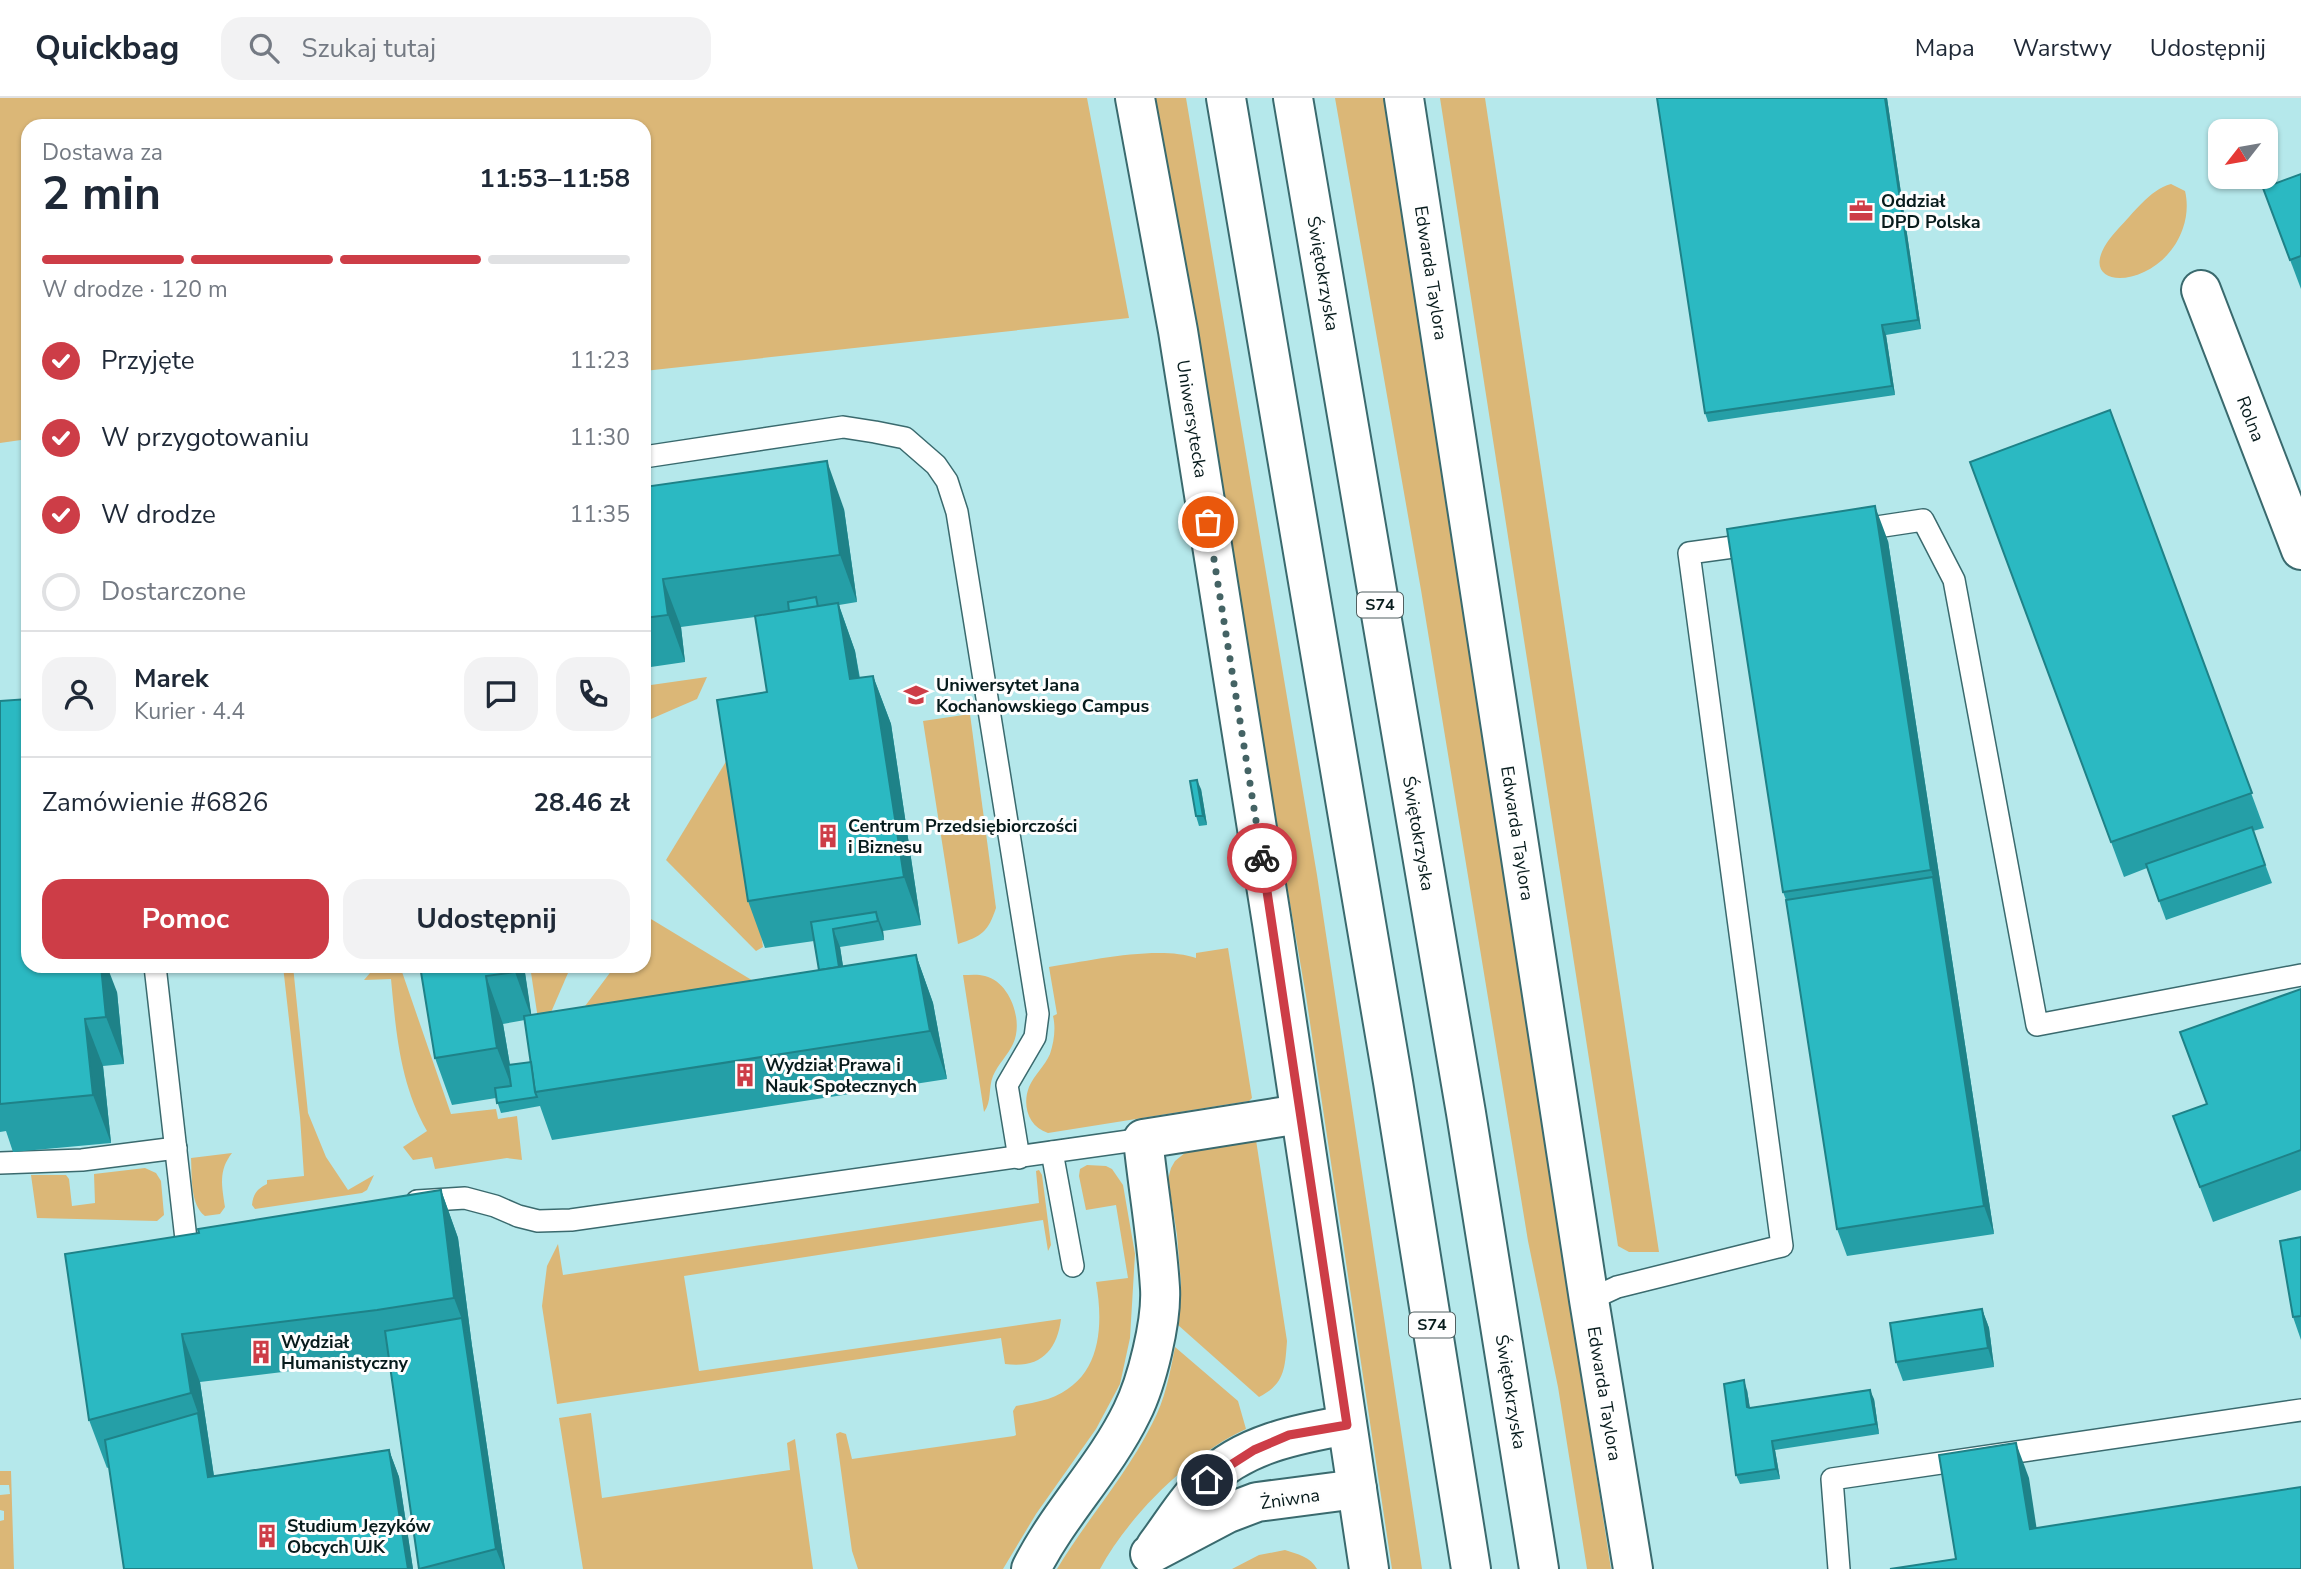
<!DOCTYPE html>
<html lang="pl">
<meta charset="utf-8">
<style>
body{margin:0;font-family:"Nunito Sans",sans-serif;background:#f2f2f3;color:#1f2937;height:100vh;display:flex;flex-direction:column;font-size:26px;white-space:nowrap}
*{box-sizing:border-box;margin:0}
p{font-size:23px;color:#747a83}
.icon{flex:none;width:38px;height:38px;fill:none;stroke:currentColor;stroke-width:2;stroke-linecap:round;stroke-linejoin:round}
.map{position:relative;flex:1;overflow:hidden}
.panel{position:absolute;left:21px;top:21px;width:630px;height:854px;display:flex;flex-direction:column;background:#fff;border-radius:21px;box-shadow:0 2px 5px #0004}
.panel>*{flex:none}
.needle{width:46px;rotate:239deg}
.controls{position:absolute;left:2208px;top:21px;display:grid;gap:14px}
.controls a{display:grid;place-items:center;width:70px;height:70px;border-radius:14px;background:#fff;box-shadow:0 2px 5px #0004;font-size:35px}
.pin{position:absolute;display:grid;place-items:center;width:60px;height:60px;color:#fff;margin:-30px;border:4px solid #fff;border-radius:50%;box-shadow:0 2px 7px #0007}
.courier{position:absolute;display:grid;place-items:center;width:70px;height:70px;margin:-35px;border:5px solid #cd3d47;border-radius:50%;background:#fff;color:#222;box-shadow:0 2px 9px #0007}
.overview em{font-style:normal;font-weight:700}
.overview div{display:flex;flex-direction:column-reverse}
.overview{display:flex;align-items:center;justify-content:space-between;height:119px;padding:0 21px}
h1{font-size:46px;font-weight:700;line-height:52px}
.bar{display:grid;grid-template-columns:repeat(4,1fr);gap:10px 7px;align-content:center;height:84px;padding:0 21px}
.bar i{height:9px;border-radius:5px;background:#e0e1e3}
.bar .active{background:#cd3d47}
.bar p{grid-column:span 4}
.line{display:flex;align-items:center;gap:18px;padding:0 21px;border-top:2px solid #e0e1e3}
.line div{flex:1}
.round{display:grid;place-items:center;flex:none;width:74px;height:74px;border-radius:21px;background:#f2f2f3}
ol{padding:0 21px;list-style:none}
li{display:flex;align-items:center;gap:21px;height:77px}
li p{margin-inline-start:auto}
li .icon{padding:7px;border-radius:50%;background:#cd3d47;color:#fff;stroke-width:4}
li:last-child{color:#747a83}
li i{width:38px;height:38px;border:4px solid #e0e1e3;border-radius:50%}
.primary-button{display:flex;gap:14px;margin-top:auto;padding:14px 21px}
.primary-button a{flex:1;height:80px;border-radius:21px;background:#cd3d47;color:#fff;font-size:28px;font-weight:700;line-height:80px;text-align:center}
.primary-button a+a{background:#f2f2f3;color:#1f2937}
header{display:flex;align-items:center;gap:42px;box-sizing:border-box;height:98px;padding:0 35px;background:#fff;border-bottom:2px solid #e0e1e3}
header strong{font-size:33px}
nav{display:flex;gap:38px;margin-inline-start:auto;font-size:24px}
.search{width:490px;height:63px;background:#f2f2f3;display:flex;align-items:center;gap:18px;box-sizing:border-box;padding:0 24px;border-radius:21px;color:#747a83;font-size:26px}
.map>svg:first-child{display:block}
.green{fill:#dbb777}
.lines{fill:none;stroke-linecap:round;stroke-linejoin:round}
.lane-casing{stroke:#3a6a6e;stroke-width:24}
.street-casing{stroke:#3a6a6e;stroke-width:42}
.secondary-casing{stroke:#3a6a6e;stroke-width:42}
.highway-casing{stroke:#3a6a6e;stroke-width:42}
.lane{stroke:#fff;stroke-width:21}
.street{stroke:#fff;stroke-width:38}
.secondary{stroke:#fff;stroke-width:38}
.highway{stroke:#fff;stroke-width:38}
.wall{fill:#259fa7;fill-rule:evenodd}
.shaded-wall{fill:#1e8288}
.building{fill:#2bb9c2;stroke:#1e8288;stroke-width:2}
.done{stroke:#446364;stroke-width:7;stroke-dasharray:0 12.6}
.route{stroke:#cd3d47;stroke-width:9}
.labels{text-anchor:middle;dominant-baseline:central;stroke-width:6;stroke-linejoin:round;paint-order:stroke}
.shield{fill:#fefefe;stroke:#515f60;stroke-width:2}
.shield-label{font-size:16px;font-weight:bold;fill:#071b1c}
.poi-label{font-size:18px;font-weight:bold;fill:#071b1c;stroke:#fefefe;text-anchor:start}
.street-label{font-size:18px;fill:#071b1c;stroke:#fefefe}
</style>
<header>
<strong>Quickbag</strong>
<div class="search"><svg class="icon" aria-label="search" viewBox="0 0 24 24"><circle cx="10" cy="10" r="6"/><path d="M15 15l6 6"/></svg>Szukaj tutaj</div>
<nav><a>Mapa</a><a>Warstwy</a><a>Udostępnij</a></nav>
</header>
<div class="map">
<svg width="2301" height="1471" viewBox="0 0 2301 1471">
<rect width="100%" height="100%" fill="#b5e8eb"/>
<g class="green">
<path d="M0 0H1087L1129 220 644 273V28H28V341L0 345Z"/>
<path d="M1151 0H1186L1317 777 1422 1471H1392L1306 898Z"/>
<path d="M1335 0H1384L1611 1471H1587L1558 1289 1528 1143 1421 492Z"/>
<path d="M1440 0H1485L1659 1154H1629L1618 1148Z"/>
<path d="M2171 86 2185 93C2188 105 2187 119 2183 130 2161 197 2058 196 2118 131 2133 116 2149 92 2171 86Z"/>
<path d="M707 579 697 601 644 624V588Z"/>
<path d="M970 616 996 810C988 834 982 838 958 846L923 623Z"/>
<path d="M730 657 734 659 763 849 756 853 666 762Z"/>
<path d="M651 821 783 901 544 963 615 868H644V829Z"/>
<path d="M1228 850 1252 1000 1249 1003 1048 1035C1028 1029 1022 1007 1029 989 1034 977 1045 968 1050 956 1054 944 1056 930 1053 918L1057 916 1049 869C1089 863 1158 847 1196 860V855Z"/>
<path d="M283 868H293L308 1015 326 1059 348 1092 374 1077 367 1092 362 1095 255 1111 252 1107C253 1096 257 1091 267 1086V1082L304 1078 300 1019Z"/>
<path d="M376 868H400L451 1016 496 1011 498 1021 517 1018 522 1062 507 1060 435 1071 432 1059 413 1062 403 1049 427 1033C400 986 396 934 391 881L364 882Z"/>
<path d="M530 868H571L549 919 538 921Z"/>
<path d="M963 877C970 877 978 876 985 878 1010 884 1024 923 1013 946 1008 957 998 966 993 978 988 990 992 1004 984 1014Z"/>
<path d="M1256 1042 1287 1243C1285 1270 1285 1286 1259 1299L1178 1227 1181 1186 1177 1137 1168 1081 1171 1070 1175 1063 1186 1054Z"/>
<path d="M232 1055C218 1073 222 1088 225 1109L220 1116 205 1118C190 1107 192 1078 191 1060Z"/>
<path d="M1087 1067 1106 1068 1112 1071 1123 1087 1135 1156 1130 1240 1120 1286 1096 1331 1036 1416 1003 1471H858L852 1453 836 1336 840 1334 846 1336 852 1361 1014 1338 1016 1337 1013 1313 1016 1308C1026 1306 1038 1304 1048 1301 1101 1283 1104 1230 1096 1184L1128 1180 1116 1107 1086 1112 1079 1078 1080 1071Z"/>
<path d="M145 1070 156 1075 161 1083 164 1117 157 1123 37 1120 31 1077H66L69 1081 72 1108 95 1105 94 1076Z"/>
<path d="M1039 1072 1042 1077 1051 1147 1048 1153 1043 1122 684 1178 699 1273 1061 1221C1057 1253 1040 1271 1005 1266L1001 1240 557 1306 542 1208 547 1168 558 1146 563 1177 1039 1105 1036 1073Z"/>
<path d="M1175 1249 1238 1303 1246 1331C1191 1356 1129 1417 1100 1471H1057C1087 1421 1126 1378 1152 1326 1165 1302 1170 1275 1175 1249Z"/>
<path d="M591 1315 602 1400 790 1372 787 1345 795 1341 813 1471H583L559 1320Z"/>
<path d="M0 1373H11L14 1471H0V1423L4 1422V1413L0 1412V1397L10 1396 9 1387H0Z"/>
<path d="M1285 1452C1297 1456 1311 1459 1317 1471H1232L1259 1457Z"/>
</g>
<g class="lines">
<g class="lane-casing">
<g id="lane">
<path d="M644 359 843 329 875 334 905 340 936 367 947 383 957 414 1038 916 1035 939 1007 987 1019 1060"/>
<path d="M1857 432 1923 422 1954 482 2037 927 2301 877"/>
<path d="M155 868 187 1150 200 1146"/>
<path d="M1052 1054 1073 1168"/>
<path d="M0 1065 82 1062 176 1050"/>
<path d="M417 1103 465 1100 495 1108 518 1118 538 1123 571 1122 1143 1041"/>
<path d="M1589 1202 1617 1189 1782 1148 1689 455 1755 446"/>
<path d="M1839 1471 1832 1381 2301 1312"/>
</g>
</g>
<g class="street-casing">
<g id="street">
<path id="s1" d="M2201 192 2301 452"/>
<path d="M1357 1391 1369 1471"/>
<path d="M1031 1471C1059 1415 1105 1370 1132 1314 1147 1284 1162 1223 1160 1190 1157 1140 1148 1090 1143 1041L1300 1016"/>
</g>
</g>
<g class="secondary-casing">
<g id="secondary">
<path id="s2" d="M1135 0 1178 233 1272 825 1357 1391 1257 1404 1228 1415 1150 1456"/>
<path id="s3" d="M1404 0 1589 1202 1633 1471"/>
<path d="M1156 1448C1172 1427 1187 1401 1206 1383 1244 1346 1297 1336 1347 1327"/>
</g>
</g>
<g class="highway-casing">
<g id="highway">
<path d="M1226 0 1393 984 1471 1471"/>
<path id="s4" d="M1293 0 1466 1015 1539 1471"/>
</g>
</g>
<use href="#lane" class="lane"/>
<use href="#street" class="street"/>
<use href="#secondary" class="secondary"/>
<use href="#highway" class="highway"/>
</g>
<g class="wall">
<path d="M1657 0H1887L1921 231 1886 237 1895 297 1708 324 1705 315Z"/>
<path d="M2301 76V191L2263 90Z"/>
<path d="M2110 312 2264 730 2253 733 2272 785 2166 822 2147 770 2124 779 1970 364Z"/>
<path d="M644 389 844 411 857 504 839 507 855 553 860 580 873 578 891 626 921 827 883 833 884 842 840 849 843 869 916 857 933 905 947 981 552 1042 540 1008 501 1015 496 1000 452 1007 435 960 420 868H524L531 917 819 872 814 843 765 850 748 803 767 594 755 519 681 529 685 564 644 570ZM525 922 531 964 510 967 503 926Z"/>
<path d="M1888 443 1994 1136 1847 1158 1837 1131 1786 802 1783 794Z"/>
<path d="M0 603 28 868 117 894 124 966 103 968 111 1045 13 1054 6 1033 0 1034Z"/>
<path d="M1201 691 1207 727 1199 728 1196 718Z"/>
<path d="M2301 891V1092L2213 1124 2173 1018 2207 1006Z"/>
<path d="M441 1092 458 1140 472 1248 505 1471H419L389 1261 200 1284 214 1378 389 1352 399 1379 413 1471H124L109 1369 107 1370 89 1322 199 1135Z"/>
<path d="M2301 1139V1242L2293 1219Z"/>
<path d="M1982 1211 1989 1230 1994 1269 1903 1283 1896 1264Z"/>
<path d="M1747 1292 1750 1310 1874 1301 1879 1336 1775 1352 1780 1381 1740 1386 1736 1377Z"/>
</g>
<g class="shaded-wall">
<path d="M1885 0H1887L1921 231 1918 222Z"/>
<path d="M1882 227 1886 237 1895 297 1892 288Z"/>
<path d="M827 363 844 411 857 504 840 457Z"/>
<path d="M1875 408 1888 443 1994 1136 1984 1108 1933 779 1931 772Z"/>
<path d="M663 481 681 529 685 564 668 517Z"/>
<path d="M838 505 855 553 867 629 850 581Z"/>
<path d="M873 578 891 626 921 827 904 779Z"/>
<path d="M1197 682 1201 691 1207 727 1203 718Z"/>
<path d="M876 814 883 832 884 842 878 823Z"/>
<path d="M833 831 840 849 851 918 844 899Z"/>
<path d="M916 857 933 905 947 981 930 933Z"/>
<path d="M101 868H107L117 894 124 966 106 919Z"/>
<path d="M514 868H524L532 921 515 874Z"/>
<path d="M486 878 503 926 515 997 497 950Z"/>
<path d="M85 921 103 968 111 1045 93 997Z"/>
<path d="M441 1092 458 1140 472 1248 454 1200Z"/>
<path d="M1982 1211 1989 1230 1994 1269 1988 1250Z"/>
<path d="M462 1220 472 1248 505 1471H504L496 1451Z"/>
<path d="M182 1236 200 1284 218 1406 208 1379 198 1315 191 1295Z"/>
<path d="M1744 1282 1747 1292 1751 1318 1747 1309Z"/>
<path d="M1870 1292 1874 1301 1879 1336 1876 1326Z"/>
<path d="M1772 1343 1775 1352 1780 1381 1776 1371Z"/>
<path d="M2016 1345 2029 1380 2042 1466 2030 1431Z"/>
<path d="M389 1352 399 1379 413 1471H408Z"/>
</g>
<g class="building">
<path d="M1657 0H1885L1918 222 1882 227 1892 288 1705 315Z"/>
<path d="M2301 76V158L2290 162 2263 90Z"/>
<path d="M2110 312 2252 695 2111 744 1970 364Z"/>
<path d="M827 363 840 457 663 481 668 517 644 520V389Z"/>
<path d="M1875 408 1931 772 1783 794 1727 431Z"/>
<path d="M816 499 818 509 789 513 788 504Z"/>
<path d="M838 505 850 581 873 578 904 779 748 803 717 602 767 594 755 518Z"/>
<path d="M28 601V868H101L106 919 85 921 93 997 0 1006V603Z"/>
<path d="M1197 682 1203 718H1196L1190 683Z"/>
<path d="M2252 729 2265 767 2159 803 2146 766Z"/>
<path d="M1933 779 1984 1108 1837 1131 1786 802Z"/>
<path d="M876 814 878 823 833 831 839 869 819 872 811 824Z"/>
<path d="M916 857 930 933 535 994 524 918Z"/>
<path d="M420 868H514L515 874 486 878 497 950 435 960Z"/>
<path d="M2301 891V1052L2200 1089 2173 1018 2207 1006 2180 934Z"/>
<path d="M531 964 535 994 537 999 497 1005 495 990 511 988 508 967Z"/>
<path d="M441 1092 454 1200 377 1212 182 1236 191 1295 89 1322 65 1156 199 1135 198 1131Z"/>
<path d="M2301 1139V1218L2293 1219 2280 1143Z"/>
<path d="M1982 1211 1988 1250 1896 1264 1890 1225Z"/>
<path d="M462 1220 496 1451 419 1471 385 1233Z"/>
<path d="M1744 1282 1747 1309 1750 1310 1870 1292 1876 1326 1772 1343 1776 1371 1736 1377 1724 1286Z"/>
<path d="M198 1315 208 1379 389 1352 408 1471H124L105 1342Z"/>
<path d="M2016 1345 2030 1431 2301 1389V1471H1890L1956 1461 1939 1357Z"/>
</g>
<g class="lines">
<path class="done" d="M1208 424 1262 760"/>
<path class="route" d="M1207 1382 1254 1352 1289 1337 1347 1327 1262 760"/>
</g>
<defs>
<g id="office-bare" transform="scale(1.89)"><path d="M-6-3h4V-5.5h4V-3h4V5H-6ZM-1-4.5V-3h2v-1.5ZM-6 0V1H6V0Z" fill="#cd3d47" stroke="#fefefe" stroke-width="2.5" paint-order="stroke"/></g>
<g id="university-bare" transform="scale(1.89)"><path d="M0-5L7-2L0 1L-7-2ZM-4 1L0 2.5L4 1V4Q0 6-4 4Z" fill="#cd3d47" stroke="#fefefe" stroke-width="2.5" paint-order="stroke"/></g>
<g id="building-bare" transform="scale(1.89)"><path d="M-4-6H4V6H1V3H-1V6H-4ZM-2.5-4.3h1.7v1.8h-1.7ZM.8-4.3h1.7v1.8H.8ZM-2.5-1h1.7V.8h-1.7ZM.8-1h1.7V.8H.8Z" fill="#cd3d47" stroke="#fefefe" stroke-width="2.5" paint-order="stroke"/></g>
</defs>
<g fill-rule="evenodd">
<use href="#office-bare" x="1861" y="113"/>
<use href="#university-bare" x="916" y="597"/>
<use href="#building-bare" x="828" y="738"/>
<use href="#building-bare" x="745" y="977"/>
<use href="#building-bare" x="261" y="1254"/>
<use href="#building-bare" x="267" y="1438"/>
</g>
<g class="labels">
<g class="shield">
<rect x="1357" y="494.5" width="46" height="25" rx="5"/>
<rect x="1409" y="1214.5" width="46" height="25" rx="5"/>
</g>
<g class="shield-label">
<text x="1380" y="507">S74</text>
<text x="1432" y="1227">S74</text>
</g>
<g class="poi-label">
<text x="1881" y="103">Oddział<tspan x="1881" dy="21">DPD Polska</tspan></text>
<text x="936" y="587">Uniwersytet Jana<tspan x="936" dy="21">Kochanowskiego Campus</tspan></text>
<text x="848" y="728">Centrum Przedsiębiorczości<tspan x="848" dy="21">i Biznesu</tspan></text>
<text x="765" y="967">Wydział Prawa i<tspan x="765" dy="21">Nauk Społecznych</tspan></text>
<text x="281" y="1244">Wydział<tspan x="281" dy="21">Humanistyczny</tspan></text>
<text x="287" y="1428">Studium Języków<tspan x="287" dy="21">Obcych UJK</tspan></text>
</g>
<g class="street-label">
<text stroke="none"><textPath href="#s3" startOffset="177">Edwarda Taylora</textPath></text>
<text stroke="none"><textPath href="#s4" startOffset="178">Świętokrzyska</textPath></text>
<text stroke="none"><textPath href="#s2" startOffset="326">Uniwersytecka</textPath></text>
<text stroke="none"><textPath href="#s1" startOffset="138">Rolna</textPath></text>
<text stroke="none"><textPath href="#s4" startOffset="746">Świętokrzyska</textPath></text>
<text stroke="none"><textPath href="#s3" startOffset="744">Edwarda Taylora</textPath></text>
<text stroke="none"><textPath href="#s4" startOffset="1312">Świętokrzyska</textPath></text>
<text stroke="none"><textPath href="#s3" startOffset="1311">Edwarda Taylora</textPath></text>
<text transform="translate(1290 1401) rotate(-8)">Żniwna</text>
</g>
</g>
</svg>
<div class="controls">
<a><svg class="needle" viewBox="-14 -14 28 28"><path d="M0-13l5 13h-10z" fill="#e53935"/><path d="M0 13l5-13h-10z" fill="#747a83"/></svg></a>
</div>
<div class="pin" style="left:1208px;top:424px;background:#ea580c"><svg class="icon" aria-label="bag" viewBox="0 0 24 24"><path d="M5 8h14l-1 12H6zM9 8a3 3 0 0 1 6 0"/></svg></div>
<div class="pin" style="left:1207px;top:1382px;background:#1f2937"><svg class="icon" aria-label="home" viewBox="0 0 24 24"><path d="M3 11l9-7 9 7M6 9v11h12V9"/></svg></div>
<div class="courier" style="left:1262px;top:760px"><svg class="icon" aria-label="bike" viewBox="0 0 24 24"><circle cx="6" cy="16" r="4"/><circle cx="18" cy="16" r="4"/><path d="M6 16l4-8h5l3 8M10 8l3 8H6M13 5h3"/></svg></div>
<section class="panel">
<div class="overview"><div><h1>2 min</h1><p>Dostawa za</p></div><em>11:53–11:58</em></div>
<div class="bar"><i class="active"></i><i class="active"></i><i class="active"></i><i></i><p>W drodze · 120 m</p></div>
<ol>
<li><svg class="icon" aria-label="check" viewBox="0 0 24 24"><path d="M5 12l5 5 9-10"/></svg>Przyjęte<p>11:23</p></li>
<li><svg class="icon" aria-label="check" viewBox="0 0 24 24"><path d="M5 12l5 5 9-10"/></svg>W przygotowaniu<p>11:30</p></li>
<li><svg class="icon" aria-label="check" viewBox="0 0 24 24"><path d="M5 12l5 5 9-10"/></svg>W drodze<p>11:35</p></li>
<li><i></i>Dostarczone</li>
</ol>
<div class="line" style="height:126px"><a class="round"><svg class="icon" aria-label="person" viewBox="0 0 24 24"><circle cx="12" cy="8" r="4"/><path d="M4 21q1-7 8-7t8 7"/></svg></a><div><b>Marek</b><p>Kurier · 4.4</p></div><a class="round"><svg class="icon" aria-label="chat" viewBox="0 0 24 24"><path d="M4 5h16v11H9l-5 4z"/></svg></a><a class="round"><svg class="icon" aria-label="phone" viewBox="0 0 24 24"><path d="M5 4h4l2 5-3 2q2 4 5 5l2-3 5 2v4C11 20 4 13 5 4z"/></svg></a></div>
<div class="line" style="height:91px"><div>Zamówienie #6826</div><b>28.46 zł</b></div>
<div class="primary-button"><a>Pomoc</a><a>Udostępnij</a></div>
</section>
</div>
